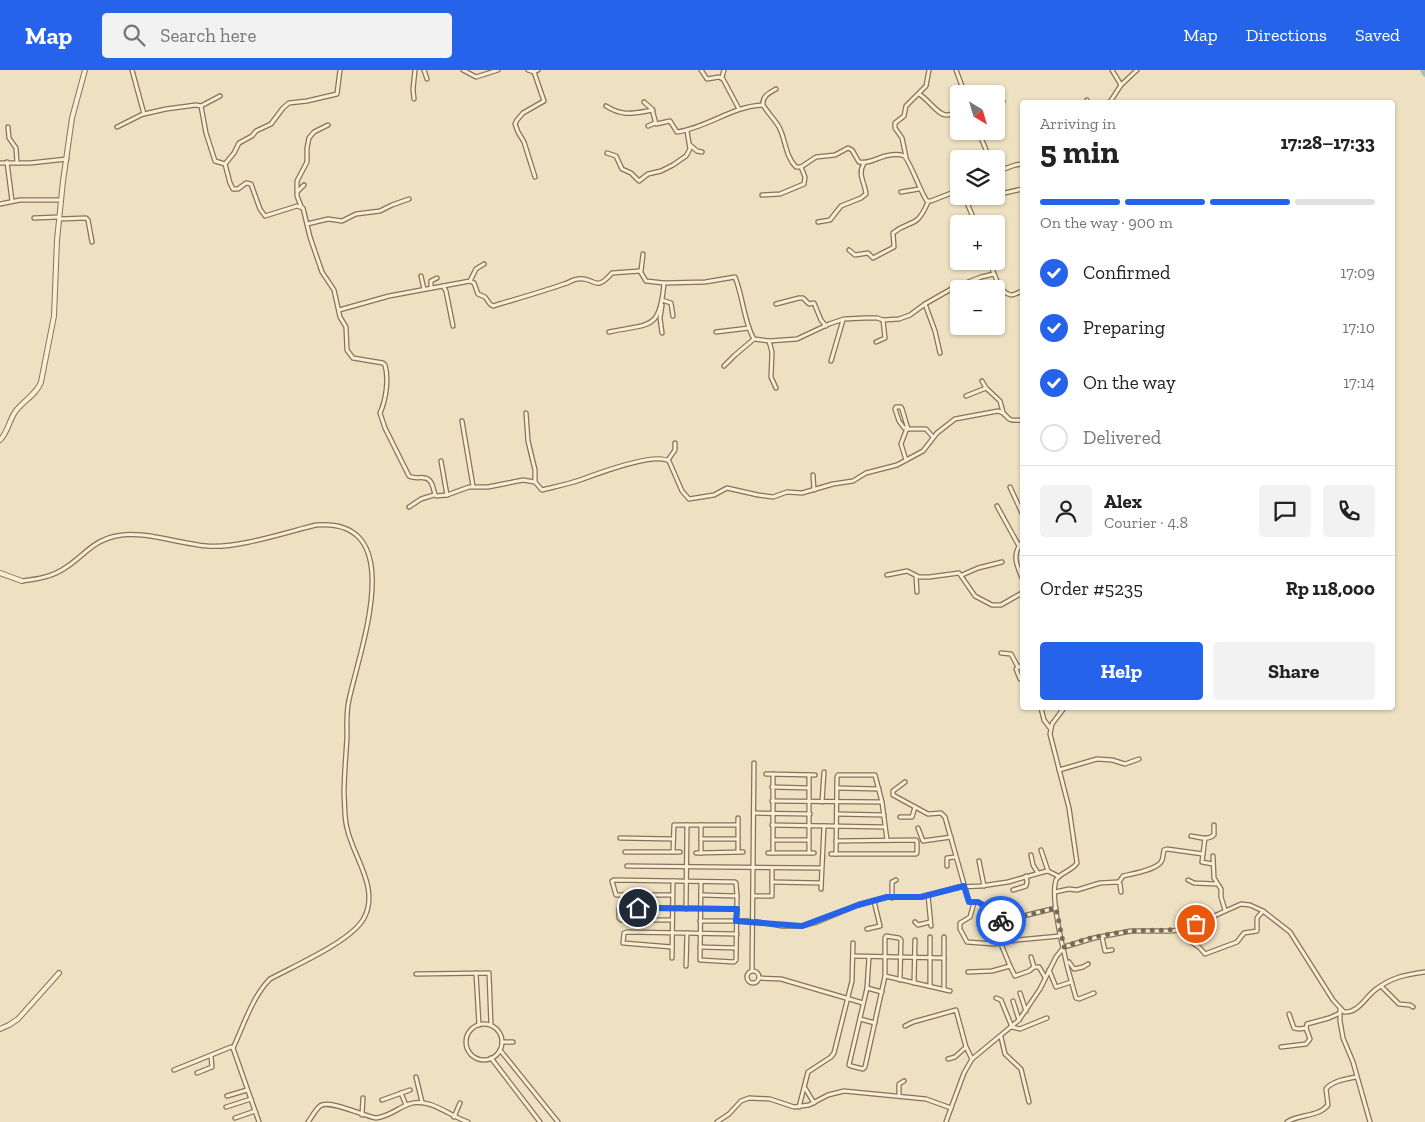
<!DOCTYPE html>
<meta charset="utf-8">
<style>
body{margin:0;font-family:"Zilla Slab",serif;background:#f2f2f2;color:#222;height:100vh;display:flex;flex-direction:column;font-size:19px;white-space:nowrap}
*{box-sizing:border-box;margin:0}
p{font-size:16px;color:#767676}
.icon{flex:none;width:28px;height:28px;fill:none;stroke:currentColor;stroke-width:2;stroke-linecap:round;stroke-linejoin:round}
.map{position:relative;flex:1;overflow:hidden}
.side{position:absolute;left:1020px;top:30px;width:375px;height:610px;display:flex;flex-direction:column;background:#fff;border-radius:5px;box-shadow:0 1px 4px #0004}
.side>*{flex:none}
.needle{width:32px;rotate:142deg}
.buttons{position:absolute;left:950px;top:15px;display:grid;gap:10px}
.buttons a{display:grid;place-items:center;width:55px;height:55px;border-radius:5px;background:#fff;box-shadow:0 1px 4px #0004;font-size:25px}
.pin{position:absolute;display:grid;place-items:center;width:42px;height:42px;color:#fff;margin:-21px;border:2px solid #fff;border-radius:50%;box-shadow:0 1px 5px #0007}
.courier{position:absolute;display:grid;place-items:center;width:50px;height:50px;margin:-25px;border:4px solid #2563eb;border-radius:50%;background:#fff;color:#222;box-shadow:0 1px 6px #0007}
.summary em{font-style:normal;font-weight:700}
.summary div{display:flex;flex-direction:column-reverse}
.summary{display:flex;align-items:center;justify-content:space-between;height:85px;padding:0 20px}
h1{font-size:32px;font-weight:700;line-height:38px}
.bar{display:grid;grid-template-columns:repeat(4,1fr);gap:8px 5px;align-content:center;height:60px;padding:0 20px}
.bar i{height:6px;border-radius:4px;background:#e0e0e0}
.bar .current{background:#2563eb}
.bar p{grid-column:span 4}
.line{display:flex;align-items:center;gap:12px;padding:0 20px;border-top:1px solid #e0e0e0}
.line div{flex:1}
.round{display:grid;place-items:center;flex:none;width:52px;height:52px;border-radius:5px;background:#f2f2f2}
ol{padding:0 20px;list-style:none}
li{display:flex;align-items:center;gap:15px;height:55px}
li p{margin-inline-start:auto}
li .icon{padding:5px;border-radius:50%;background:#2563eb;color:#fff;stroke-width:4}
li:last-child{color:#767676}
li i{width:28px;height:28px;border:2px solid #e0e0e0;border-radius:50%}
.button{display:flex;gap:10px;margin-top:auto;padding:10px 20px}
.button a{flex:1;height:58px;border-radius:5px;background:#2563eb;color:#fff;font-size:20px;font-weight:700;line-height:58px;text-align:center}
.button a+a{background:#f2f2f2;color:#222}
header{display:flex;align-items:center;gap:30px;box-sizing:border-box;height:70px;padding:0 25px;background:#2563eb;color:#fff}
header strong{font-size:24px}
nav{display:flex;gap:28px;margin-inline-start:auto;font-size:18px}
.search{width:350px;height:45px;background:#f2f2f2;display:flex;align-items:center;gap:12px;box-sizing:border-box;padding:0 18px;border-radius:5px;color:#767676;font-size:19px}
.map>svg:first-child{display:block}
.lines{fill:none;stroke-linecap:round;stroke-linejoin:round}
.river{stroke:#a4c0b8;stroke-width:5.5}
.minor-casing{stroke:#877259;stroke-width:5.5}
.tertiary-casing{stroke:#877259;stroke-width:6}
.minor{stroke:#f8eed5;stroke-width:3}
.tertiary{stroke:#f8eed5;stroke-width:4}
.done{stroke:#776a57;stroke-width:5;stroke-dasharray:0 9}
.route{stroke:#2563eb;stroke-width:6}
</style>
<header>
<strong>Map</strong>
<div class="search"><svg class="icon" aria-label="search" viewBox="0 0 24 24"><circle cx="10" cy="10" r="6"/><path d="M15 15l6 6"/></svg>Search here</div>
<nav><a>Map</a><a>Directions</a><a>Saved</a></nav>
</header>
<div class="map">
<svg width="1425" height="1052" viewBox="0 0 1425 1052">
<rect width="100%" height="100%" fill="#eee1c2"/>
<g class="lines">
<path class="river" d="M1423 0 1425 4"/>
<g class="minor-casing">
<g id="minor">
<path d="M132 0 144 44 166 39 196 35 201 36 206 63 215 91 225 94 230 113 233 119H238L246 113 251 114 260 139 265 146 297 136 303 138 310 167 322 202 334 220 340 247 346 257 347 280 353 288 383 293 385 295C389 309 386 330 380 343L385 358 409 406C415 410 424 405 429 410 434 414 433 422 436 426L447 425 469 417H488L523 410 535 412 542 420C554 417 568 414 580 410 596 404 655 382 669 391L682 421 689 429 714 425 727 418 758 425 773 427 787 422 802 423 833 414 853 411 866 403 897 395 923 381 937 363 955 349 998 341C1011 344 1002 352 1022 350"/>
<path d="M424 0 427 9"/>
<path d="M463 0 476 7 498 0"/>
<path d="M528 0 534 2 538 0"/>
<path d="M701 0 707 9 719 7 723 9 739 39"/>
<path d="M956 0 965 24"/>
<path d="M1112 0 1121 15"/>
<path d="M534 2 544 31 523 43 517 50 515 54 518 62 524 72 535 107"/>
<path d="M722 7 724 0"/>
<path d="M919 24C928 29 938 45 946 45 950 45 955 43 959 43"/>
<path d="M414 29 413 19 415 0"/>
<path d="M1087 30 1088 32"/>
<path d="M644 32 652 39 656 54 670 51 677 62C707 58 732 36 763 35 768 43 775 50 779 57 786 70 785 86 796 97H801L816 87 835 85 848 78 852 80 859 92C868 94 875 89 885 86 890 85 899 83 904 86 909 89 921 123 927 131H931L959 120"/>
<path d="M1110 32 1121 15 1137 0"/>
<path d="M763 35C762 26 769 23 776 19"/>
<path d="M996 35 1003 31"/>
<path d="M201 36 220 26"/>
<path d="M606 36C623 47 634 43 653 40"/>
<path d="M648 56 655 53"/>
<path d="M8 57 9 68 16 78 17 93"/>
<path d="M117 57 143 44"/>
<path d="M978 61 990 89"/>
<path d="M690 75 697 81 702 82"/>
<path d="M607 83 616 86 622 99 631 103 639 111 648 104 661 101 673 95 686 86 690 79 687 61"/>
<path d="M906 87 902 68 895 58V53L904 46 906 36 926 16 929 0"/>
<path d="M7 92 12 131"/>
<path d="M0 93H30L67 89"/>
<path d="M225 94 234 83 239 73 252 66 256 61 271 54 283 38 289 33 307 31 337 24 340 0"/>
<path d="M996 102 1015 95 1022 94"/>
<path d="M298 121 304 115"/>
<path d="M901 122 919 119"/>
<path d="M762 125 780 124 804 114 805 107 801 97"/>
<path d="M996 125 1022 119"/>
<path d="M964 126 976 154"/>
<path d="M0 134 20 130H60"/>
<path d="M301 136 297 126V111L307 92V78L309 68 314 62 328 55"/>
<path d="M34 148 59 147"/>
<path d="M59 149 86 148 88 150 92 172"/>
<path d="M818 152 830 150 841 136 861 128 866 124C865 112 857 105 864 93"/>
<path d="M307 154 328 149 342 151 356 144 380 141 392 135 409 129"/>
<path d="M849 180 855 185 868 183 873 188 894 177 893 163C912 148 916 160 928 132"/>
<path d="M990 191C992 200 1000 224 1011 225 1015 225 1019 222 1022 221"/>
<path d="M641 201 643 184"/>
<path d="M421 206 424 219"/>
<path d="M470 211 476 199 484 194"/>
<path d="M443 216 446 221 453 256"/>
<path d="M431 218V211L437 208"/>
<path d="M662 230 671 233 673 246"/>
<path d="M776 234 799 228H803L809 234 814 233 821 250 826 256"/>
<path d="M925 234 935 261 940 283"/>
<path d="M662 235 660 248 662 263"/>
<path d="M339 240 389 226 470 211 474 213 478 224 485 227 490 234 493 236C516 229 541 222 564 214 569 213 573 209 578 209 595 206 594 224 612 203L640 201 646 211 664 213 705 212 735 207C743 226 744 253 754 269L769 271 797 269 829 254 844 249 865 248H877L883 250 899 249 910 245 925 234 953 218 981 207 994 204"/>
<path d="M609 262C649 253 660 262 664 213"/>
<path d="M716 262 749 258"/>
<path d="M769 271 772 282 771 307 776 318"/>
<path d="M876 272 885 268 883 250"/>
<path d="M831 291 843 250"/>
<path d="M724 296 735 285 754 269"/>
<path d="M982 311 986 318"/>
<path d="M966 326 986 318 1000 331 1003 342"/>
<path d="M526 343 528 371 535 400V412"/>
<path d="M462 351 473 416"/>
<path d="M907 358H904L899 351 895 339 896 337H901L902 339 908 359"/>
<path d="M908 359H926L933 367"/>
<path d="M668 390 675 380V373"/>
<path d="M906 390 901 374 907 358"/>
<path d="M441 391 447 425"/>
<path d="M813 405 814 420"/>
<path d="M1010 417 1022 443"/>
<path d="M997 436 1019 476"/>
<path d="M409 437 421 429 434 425"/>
<path d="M1022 472C1012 484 1016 494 1022 508"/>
<path d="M887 505 907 501 919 507H929L959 503 975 526 992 535H1001L1022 523"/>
<path d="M962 505 978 498 1002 492"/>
<path d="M916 506 917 522"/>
<path d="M22 511C37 509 52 507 65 498 84 486 92 471 116 466 143 460 180 474 207 476 236 479 287 462 316 455 411 447 359 581 349 630 346 642 347 655 347 667 346 686 344 705 344 724 345 735 344 747 347 758 353 787 380 818 364 848 352 871 294 896 270 909 252 927 244 955 233 978"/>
<path d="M1001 583 1011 584 1018 597"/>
<path d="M1020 609 1016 599 1022 595"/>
<path d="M1041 638 1044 650 1050 658"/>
<path d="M1064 638 1052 654 1050 664 1069 738 1077 793C1072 801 1061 802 1056 810 1049 831 1069 905 1076 928L1079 929 1094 923"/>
<path d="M1059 700 1097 689 1112 690 1125 694 1139 689"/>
<path d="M766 704 815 705"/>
<path d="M773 704V783"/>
<path d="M809 705V783"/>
<path d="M905 712 893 721V725L928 744 941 743 945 747 969 832H978L988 838 999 839 1001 851 1005 854 1015 852 1019 847 1056 838"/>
<path d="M772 717 809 718"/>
<path d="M837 718 879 719"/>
<path d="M772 731 882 732"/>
<path d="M822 732 824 702"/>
<path d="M754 743 810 744"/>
<path d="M837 744 884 745"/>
<path d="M900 747H912L915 737"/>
<path d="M701 755V783"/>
<path d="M772 755 885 757"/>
<path d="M918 758 923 771 951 767"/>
<path d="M1191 766C1199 767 1207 771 1214 765V755"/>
<path d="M620 768 673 769"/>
<path d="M1205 768 1202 792 1213 794"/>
<path d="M701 769H738"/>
<path d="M773 770H809"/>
<path d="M1041 780 1048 801"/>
<path d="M625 782H680"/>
<path d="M673 782 674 755H738"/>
<path d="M738 782V748"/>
<path d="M696 783 743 782"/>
<path d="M768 783H814"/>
<path d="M831 784H916L917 783V772L916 770 836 771"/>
<path d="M836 784 837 707 838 705H875L882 732 887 770"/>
<path d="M1031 785 1033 795 1038 803"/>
<path d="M1213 786 1214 808 1221 819V827L1225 840"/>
<path d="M979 791 984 816"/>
<path d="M627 796 821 798"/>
<path d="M947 796V788L955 787"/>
<path d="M1188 810 1194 813 1217 814"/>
<path d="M772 812 821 813"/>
<path d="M1119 812 1123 806C1131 804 1156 800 1161 792 1163 790 1163 784 1164 780L1167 779 1203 784"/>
<path d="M821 819 824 756"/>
<path d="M1013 820 1026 816 1027 812 1026 806"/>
<path d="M1055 822 1069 819 1077 820 1100 813 1118 812 1120 814 1121 822"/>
<path d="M672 825H616L612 811 614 810 735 812 736 813 737 826 736 890 734 892 700 890 701 812"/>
<path d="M701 825 737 826"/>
<path d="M928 825 931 856"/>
<path d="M753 826H772V798"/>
<path d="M892 828V812L896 810"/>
<path d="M974 833 970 847 960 853V859L967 872 994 874 1017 870 1060 866"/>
<path d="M686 839 687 755"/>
<path d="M672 850H621L619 848V839L620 837 737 839"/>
<path d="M700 851H752L782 856H802L817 852 858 835 887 827H921L959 817 981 816 1008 812 1043 802 1048 801 1058 806"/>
<path d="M915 852 918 855 930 852"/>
<path d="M867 859 880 856 874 831"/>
<path d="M1185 859 1190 871 1200 878 1205 884 1237 872 1244 863 1257 861V848L1263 841"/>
<path d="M1102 867 1105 881 1112 880"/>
<path d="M1001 874 1010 896"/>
<path d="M672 877 623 873 624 863 627 862 737 864"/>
<path d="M700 877 736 878"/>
<path d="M853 886 944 888"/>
<path d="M869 887 867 918 849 995 851 996 863 999 865 997 885 906V868L886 866 899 868 901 870 900 910"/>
<path d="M1031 887 1034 897H1039L1045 907"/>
<path d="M672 888 673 811"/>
<path d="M1069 892 1074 899 1083 897 1088 894"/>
<path d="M686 896 687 863"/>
<path d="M1049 900 1056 917 1071 912"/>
<circle cx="753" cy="907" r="6"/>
<path d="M752 901 754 693"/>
<path d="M968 902 992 901 1010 896 1015 906 1029 901 1034 897"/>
<path d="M476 903 479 955"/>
<path d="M416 904 489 903 491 955"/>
<path d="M885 906 950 921"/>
<path d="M759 908 781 909 863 933"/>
<path d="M914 913 915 870"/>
<path d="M930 916V867"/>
<path d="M1381 916 1399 934 1410 935 1413 937"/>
<path d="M867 918 882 922"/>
<path d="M944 919V867"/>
<path d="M1020 923 1026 941"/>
<path d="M996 928 1001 930 1012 957"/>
<path d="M1013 931 1019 950"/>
<path d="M1340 938V951L1343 968 1353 992 1370 1052"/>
<path d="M1289 944 1294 958 1299 959 1306 958"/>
<path d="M860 949 875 953"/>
<circle cx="484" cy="972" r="18"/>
<path d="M905 956 913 952 956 940 966 977 972 989"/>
<path d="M1012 957 1020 959 1047 948"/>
<path d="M1001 967 1005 984 1021 999 1029 1032"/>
<path d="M502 972H513"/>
<path d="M1281 977 1306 974 1310 969 1306 958 1307 954 1329 948 1340 943"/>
<path d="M500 980 558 1052"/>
<path d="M491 988 540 1052"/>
<path d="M948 989 955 987 966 977"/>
<path d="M174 1000 231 977 233 978 259 1052"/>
<path d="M197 1003 212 997 211 986"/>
<path d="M416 1007 422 1032"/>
<path d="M805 1018 814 1033"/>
<path d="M401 1023 406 1035"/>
<path d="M227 1026 247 1020"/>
<path d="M899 1026V1014L904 1011"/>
<path d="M382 1030 410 1020"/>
<path d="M226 1037 251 1029"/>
<path d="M799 1037 808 1002 831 987 834 983 852 911 853 873"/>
<path d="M362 1045 363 1028"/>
<path d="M454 1047 460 1033"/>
<path d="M235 1048 255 1041"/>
<path d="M308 1052C312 1047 315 1040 320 1036 329 1029 364 1046 376 1048 388 1047 398 1038 409 1034 430 1027 449 1046 468 1052"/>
<path d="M717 1052 729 1044 741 1031 749 1028 770 1029 794 1037 809 1035 828 1025 844 1021 926 1029 951 1038 964 1003 972 989 1019 950 1040 919 1056 887 1064 877 1094 868 1131 861H1171L1185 859 1241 834 1250 835 1263 841 1290 862 1333 930 1344 942C1358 943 1365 928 1375 920 1392 907 1404 905 1425 902"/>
<path d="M946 1052 951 1038"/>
<path d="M1287 1052C1299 1044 1319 1047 1328 1035L1326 1019C1332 1011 1346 1009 1356 1007"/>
</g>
</g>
<g class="tertiary-casing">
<g id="tertiary">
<path d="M0 370C8 362 9 351 15 342 23 331 37 324 41 312L54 246 57 170 63 111 72 48 85 0"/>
<path d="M0 503 22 511"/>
<path d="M0 959 9 955 18 949 59 903"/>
</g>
</g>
<use href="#minor" class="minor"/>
<use href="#tertiary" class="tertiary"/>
</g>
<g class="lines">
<path class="done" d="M1001 851 1003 853C1010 854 1015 852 1019 847L1056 838 1064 877C1085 868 1111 863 1133 861 1155 859 1175 863 1196 854"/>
<path class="route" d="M638 838 737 839 736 851 802 856 858 835 887 827H921L964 816 969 832H978L988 838 999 839 1001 851"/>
</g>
</svg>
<div class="buttons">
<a><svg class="needle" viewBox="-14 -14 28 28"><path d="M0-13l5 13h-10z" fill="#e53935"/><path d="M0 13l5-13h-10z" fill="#767676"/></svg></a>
<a><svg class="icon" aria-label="layers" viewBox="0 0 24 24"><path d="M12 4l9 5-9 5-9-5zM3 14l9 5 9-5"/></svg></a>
<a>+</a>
<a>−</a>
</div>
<div class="pin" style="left:1196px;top:854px;background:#ea580c"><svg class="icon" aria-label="bag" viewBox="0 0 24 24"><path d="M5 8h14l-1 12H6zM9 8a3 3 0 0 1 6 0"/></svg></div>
<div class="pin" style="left:638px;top:838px;background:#1f2937"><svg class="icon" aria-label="home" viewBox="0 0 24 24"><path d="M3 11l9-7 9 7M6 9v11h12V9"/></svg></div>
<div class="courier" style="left:1001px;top:851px"><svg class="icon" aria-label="bike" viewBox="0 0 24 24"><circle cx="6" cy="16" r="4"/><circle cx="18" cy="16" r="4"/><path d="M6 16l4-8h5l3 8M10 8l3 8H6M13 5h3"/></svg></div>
<section class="side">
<div class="summary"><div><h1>5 min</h1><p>Arriving in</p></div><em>17:28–17:33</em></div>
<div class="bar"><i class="current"></i><i class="current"></i><i class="current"></i><i></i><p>On the way · 900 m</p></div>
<ol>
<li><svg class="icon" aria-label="check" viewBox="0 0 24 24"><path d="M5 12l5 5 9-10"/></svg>Confirmed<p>17:09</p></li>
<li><svg class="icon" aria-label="check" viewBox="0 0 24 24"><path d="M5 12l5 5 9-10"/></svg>Preparing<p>17:10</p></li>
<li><svg class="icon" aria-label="check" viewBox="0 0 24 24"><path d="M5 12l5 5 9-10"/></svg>On the way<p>17:14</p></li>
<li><i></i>Delivered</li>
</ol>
<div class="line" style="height:90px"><a class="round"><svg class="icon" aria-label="person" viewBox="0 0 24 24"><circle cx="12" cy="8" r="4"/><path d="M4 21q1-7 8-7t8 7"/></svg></a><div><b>Alex</b><p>Courier · 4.8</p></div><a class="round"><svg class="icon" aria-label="chat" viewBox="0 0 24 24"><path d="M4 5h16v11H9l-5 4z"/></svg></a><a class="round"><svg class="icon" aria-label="phone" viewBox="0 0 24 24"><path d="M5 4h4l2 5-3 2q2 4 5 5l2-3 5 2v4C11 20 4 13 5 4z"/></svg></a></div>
<div class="line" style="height:65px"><div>Order #5235</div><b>Rp 118,000</b></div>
<div class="button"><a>Help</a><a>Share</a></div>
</section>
</div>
